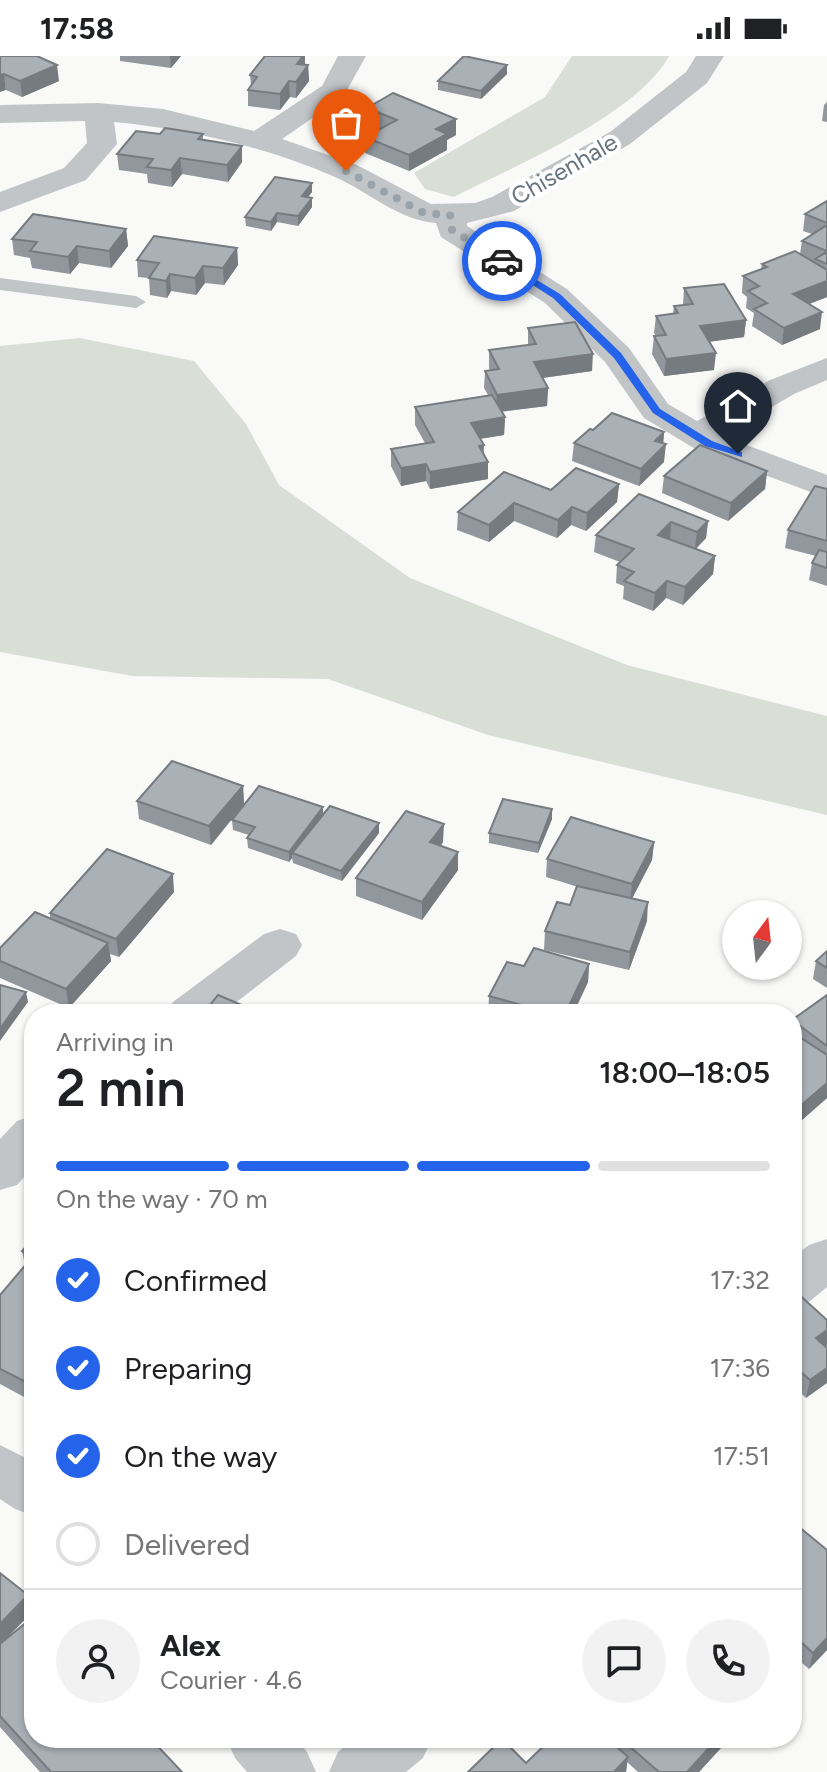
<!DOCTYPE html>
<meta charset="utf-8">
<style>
body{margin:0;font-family:Figtree,sans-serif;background:#f2f2f2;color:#202124;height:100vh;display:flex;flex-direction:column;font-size:30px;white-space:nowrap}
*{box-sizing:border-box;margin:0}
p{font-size:26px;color:#757577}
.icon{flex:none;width:44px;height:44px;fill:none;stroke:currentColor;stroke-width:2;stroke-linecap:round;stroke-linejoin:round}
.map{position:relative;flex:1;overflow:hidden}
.side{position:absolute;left:24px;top:948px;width:778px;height:744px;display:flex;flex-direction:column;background:#fff;border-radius:32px;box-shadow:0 2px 6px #0004}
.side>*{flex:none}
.needle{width:52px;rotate:15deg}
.tools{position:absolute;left:722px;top:844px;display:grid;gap:16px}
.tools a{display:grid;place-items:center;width:80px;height:80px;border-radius:50%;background:#fff;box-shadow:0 2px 6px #0004;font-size:40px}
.pin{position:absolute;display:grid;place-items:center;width:68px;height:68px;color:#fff;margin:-82px -34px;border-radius:50% 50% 50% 0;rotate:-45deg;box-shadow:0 0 8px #0007}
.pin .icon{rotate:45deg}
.courier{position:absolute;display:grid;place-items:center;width:80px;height:80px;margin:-40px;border:6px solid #2563eb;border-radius:50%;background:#fff;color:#222;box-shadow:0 2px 10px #0007}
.head em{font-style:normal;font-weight:600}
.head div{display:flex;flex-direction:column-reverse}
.head{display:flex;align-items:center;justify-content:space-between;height:136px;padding:0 32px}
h1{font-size:52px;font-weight:600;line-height:60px}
.bar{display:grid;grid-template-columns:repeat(4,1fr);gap:12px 8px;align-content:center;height:96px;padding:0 32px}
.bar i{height:10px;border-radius:6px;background:#e0e0e0}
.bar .current{background:#2563eb}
.bar p{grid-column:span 4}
.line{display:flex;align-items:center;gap:20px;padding:0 32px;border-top:2px solid #e0e0e0}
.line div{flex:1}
.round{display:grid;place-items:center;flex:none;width:84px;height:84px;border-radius:42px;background:#f2f2f2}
ol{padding:0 32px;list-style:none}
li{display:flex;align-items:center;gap:24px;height:88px}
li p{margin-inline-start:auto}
li .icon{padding:8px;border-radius:50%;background:#2563eb;color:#fff;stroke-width:4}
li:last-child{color:#757577}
li i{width:44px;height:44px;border:4px solid #e0e0e0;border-radius:50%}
.status{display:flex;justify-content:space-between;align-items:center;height:56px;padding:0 40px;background:#fff;direction:ltr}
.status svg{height:22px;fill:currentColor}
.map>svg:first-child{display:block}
.green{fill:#d9ded7}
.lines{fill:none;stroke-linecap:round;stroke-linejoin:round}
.service{fill:#c1c5c8;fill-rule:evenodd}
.minor{fill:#c1c5c8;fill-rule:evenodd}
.wall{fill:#91979d}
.shaded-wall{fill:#767b7f}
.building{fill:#a9b0b6;stroke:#767b7f;stroke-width:2}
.route{fill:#2563eb}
.done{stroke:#9aa3a9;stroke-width:8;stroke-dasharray:0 14.4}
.labels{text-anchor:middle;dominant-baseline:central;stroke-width:8;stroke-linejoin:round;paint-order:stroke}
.far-street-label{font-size:24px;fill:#67747f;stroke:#fff}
</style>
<div class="status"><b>17:58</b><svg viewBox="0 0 49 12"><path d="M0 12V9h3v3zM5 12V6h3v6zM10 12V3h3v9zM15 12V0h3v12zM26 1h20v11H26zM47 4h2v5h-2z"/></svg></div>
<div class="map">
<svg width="827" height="1716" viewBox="0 0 827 1716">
<rect width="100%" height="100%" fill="#f9f9f8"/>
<g class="green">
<path d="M572 0H669C637 59 515 110 454 141L425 133 414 117 545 41Z"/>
<path d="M80 282 194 305 246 368 279 429 410 522 627 609 827 660V759L488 679 328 623 132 620 0 596V290Z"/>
</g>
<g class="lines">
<path class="service" d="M0 222 136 240 146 246 136 252 0 234Z"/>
<g class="minor">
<path d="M338 0H366L343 41 282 83 357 109 431 148 475 147 492 141 610 76 686 16 696 0H724L707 27 630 88 514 155 467 167V170L567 233 629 292 668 348 697 365 770 324 827 302V324L794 338 722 380 827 419V442L697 394 644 362 605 306 545 247 441 181 436 167C398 164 369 136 335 121 266 91 189 73 114 66L117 88 86 124 0 156V136L64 112 87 87 85 65 0 67V49L98 47 163 53 254 75 322 30Z"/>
<path d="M280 873 296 878 302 889 296 900 221 958H166L173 946 264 878Z"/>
<path d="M34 1059V1110L17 1129 0 1134V1083L17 1065Z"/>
<path d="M827 1183V1231L810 1245 792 1251V1202L809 1189Z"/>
<path d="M0 1389 34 1406V1460L15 1453 0 1443Z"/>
<path d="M226 1682H295L307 1696 316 1716H247L235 1702Z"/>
<path d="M355 1682H432L423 1702 406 1716H329L338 1696Z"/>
</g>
</g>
<g class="wall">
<path d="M0 0 59 25 22 41 6 34Z"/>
<path d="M120 0H181L171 12 120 5Z"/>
<path d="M305 0V9H308L309 25 296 42 290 41 280 54 248 50V34L251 29 250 19Z"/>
<path d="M507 18 481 43 438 34V25Z"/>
<path d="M827 46V66L822 65 824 49Z"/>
<path d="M367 52 456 79 447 84V94L409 115 365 97V81L380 73 367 68Z"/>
<path d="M160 78H203V84L242 106 228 126 182 118 172 131 148 127 147 118 119 114 117 98Z"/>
<path d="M312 127V136L308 141 312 151 298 170 277 166 271 175 246 170 245 161Z"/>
<path d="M827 145V241L809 248 820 273 782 289 752 270 754 257 746 252 747 241 742 237 743 220 761 213 762 208 800 198 802 185 812 178 803 175 805 158Z"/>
<path d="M126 173 128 190 111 212 79 207 70 218 32 212 30 202 14 199 12 183Z"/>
<path d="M237 192 238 209 224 229 205 227 196 239 171 235 167 242 150 239 149 222 138 221 137 204Z"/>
<path d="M684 232 746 264 744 281 709 286 714 314 664 320 652 298 654 280H656L654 277 656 260 673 258 674 250 683 249Z"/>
<path d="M528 272 592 315 543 322 548 332 547 350 501 356 505 361 504 379 480 383 484 398 488 406V423L430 433 426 425 401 430 391 410V393L425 387 415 369V351L488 339 484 332 485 315 490 314 489 312V294L528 289Z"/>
<path d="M593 374 664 376 663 387 664 406 639 430 572 405 574 387Z"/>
<path d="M767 415 765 433 728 465 662 437 664 420Z"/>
<path d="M619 428 617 446 586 475 571 469 557 482 514 465 489 486 457 474 458 456 551 434Z"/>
<path d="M827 433V530L809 524 812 507 816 500 785 492 788 474Z"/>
<path d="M639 438 708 465 706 482 696 493 715 500 713 518 683 549 666 542 653 555 623 543 624 530 616 527 617 509 620 506 594 496 596 479Z"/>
<path d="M243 730 244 748 211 789 139 763 137 745Z"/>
<path d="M323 751V758L379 777 342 825 293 807 292 802 289 806 248 792 247 782 249 779 233 774 232 764Z"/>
<path d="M552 753V763L538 797 489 787V777Z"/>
<path d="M443 786 441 790 458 796V814L422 864 356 840V822Z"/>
<path d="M654 786 652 804 632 843 647 865 629 914 544 894 545 875 570 849 578 831 546 821 547 803Z"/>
<path d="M174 836 119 901 110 898 111 905 69 952 0 922V892L50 863V857Z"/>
<path d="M827 895V932L813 923 816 905Z"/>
<path d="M589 908 588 926 573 958H488L489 940 524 910Z"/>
<path d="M827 939V1042L794 1071 792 1069V964Z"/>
<path d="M34 1181V1336L28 1343 0 1328V1239L25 1209 22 1195Z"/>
<path d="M792 1235 827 1264V1289L806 1342 792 1328Z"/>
<path d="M792 1475 827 1494V1594L809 1613 792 1598Z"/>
<path d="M0 1517 32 1556 6 1583 34 1682H160L161 1686 157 1690 182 1716H40L0 1671Z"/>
<path d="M552 1682H730L699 1716H638L627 1706 626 1716H468L526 1707Z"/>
</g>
<g class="shaded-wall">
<path d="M170 0H181L171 12Z"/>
<path d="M303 0H305V13L308 9 309 25 296 42 297 8Z"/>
<path d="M57 9 59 25 22 41 20 25Z"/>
<path d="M507 9V18L481 43V35Z"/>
<path d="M4 18 6 34 0 36V19Z"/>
<path d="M289 25 290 41 280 54V38Z"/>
<path d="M456 63V79L447 84V94L409 115V99L436 73Z"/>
<path d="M242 90V106L228 126 227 109Z"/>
<path d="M180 102 182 118 172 131 171 114Z"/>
<path d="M312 127V136L302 149V140Z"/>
<path d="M312 142V151L298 170V160Z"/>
<path d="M277 157V166L271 175V166Z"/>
<path d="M126 173 128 190 111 212 109 195Z"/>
<path d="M77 190 79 207 70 218 68 201Z"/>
<path d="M237 192 238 209 224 229 223 212Z"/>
<path d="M203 210 205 227 196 239 195 222Z"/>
<path d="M170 218 171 235 167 242 166 225Z"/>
<path d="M827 225V241L791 255 793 238Z"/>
<path d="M822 256 820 273 782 289 784 272Z"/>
<path d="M746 264 744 281 698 287 700 270Z"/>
<path d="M716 297 714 314 664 320 666 303Z"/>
<path d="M593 298 592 315 534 323V306Z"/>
<path d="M548 332 547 350 496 356 497 339Z"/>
<path d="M505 361 504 379 471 384V367Z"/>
<path d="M664 376 663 392 666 388 664 406 639 430 641 413 655 385Z"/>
<path d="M484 389 483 407 488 406V423L430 433V416Z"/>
<path d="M426 408V425L401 430V412Z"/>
<path d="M767 415 765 433 728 465 731 447Z"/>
<path d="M619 428 617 446 586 475 587 457Z"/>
<path d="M514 447V465L489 486V469Z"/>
<path d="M572 451 571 469 557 482 558 464Z"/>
<path d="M708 465 706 482 695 493 697 476Z"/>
<path d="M671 466 670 484 658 479Z"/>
<path d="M715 500 713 518 683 549 685 531Z"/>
<path d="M667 525 666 542 653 555 655 537Z"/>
<path d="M243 730 244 748 211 789 209 770Z"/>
<path d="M323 751V761L292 797V802L289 806V796Z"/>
<path d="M552 753V763L538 797 539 787Z"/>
<path d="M379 767V777L342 825 341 815Z"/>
<path d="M444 768 443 786 430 804V786Z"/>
<path d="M654 786 652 804 630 846 632 828Z"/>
<path d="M458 796V814L422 864V846Z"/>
<path d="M173 818 174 836 119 901 116 883Z"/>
<path d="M648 846 647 865 629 914 630 896Z"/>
<path d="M108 887 111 905 69 952 66 933Z"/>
<path d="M589 908 588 926 573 958H565Z"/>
<path d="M26 936 28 946 0 985V973Z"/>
<path d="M827 1027V1042L794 1071 798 1052Z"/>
<path d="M827 1274V1289L813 1300 816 1282Z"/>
<path d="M827 1312V1327L806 1342 810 1324Z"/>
<path d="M34 1314V1336L28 1343 24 1325Z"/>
<path d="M28 1539 32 1556 0 1589V1568Z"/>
<path d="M827 1582V1594L809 1613 813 1597Z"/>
<path d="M147 1682H160L161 1686 150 1695Z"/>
<path d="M718 1682H730L699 1716H687Z"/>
<path d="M628 1701 626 1716H614Z"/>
</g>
<g class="building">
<path d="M0 0H37L57 9 20 25 4 18 0 19Z"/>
<path d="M265 0H303L297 8 308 9 296 26 289 25 280 38 248 34 257 21 250 19Z"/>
<path d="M464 0 507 9 481 35 438 25Z"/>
<path d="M393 37 456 63 436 73 447 78 409 99 365 81 397 64 367 52Z"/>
<path d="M165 72 203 78 198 83 242 90 227 109 180 102 171 114 147 111 153 103 117 98 136 75 160 78Z"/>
<path d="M275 121 312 127 302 140 312 142 298 160 277 157 271 166 245 161Z"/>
<path d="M827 145V167L805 158Z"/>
<path d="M33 158 126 173 109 195 77 190 68 201 30 195 37 186 12 183Z"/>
<path d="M827 169V195L802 185Z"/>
<path d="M154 180 237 192 223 212 203 210 195 222 170 218 166 225 149 222 159 207 137 204Z"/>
<path d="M795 195 827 214V225L793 238 822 256 784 272 754 253 767 247 748 235 759 230 743 220 767 211 762 208Z"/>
<path d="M827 196V208L815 203Z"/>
<path d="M724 228 746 264 700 270 716 297 666 303 654 280 666 279 656 260 678 257 674 250 693 248 684 232Z"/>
<path d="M575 266 593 298 534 306 548 332 497 339 485 315 499 313 489 294 536 288 528 272Z"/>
<path d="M492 339 505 361 471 367 484 389 479 390 488 406 430 416 426 408 401 412 391 393 434 386 415 351Z"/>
<path d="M612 357 664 376 655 385 666 388 641 413 574 387 590 373 593 374Z"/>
<path d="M700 389 767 415 731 447 664 420Z"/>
<path d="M576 412 619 428 587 457 572 451 558 464 514 447 489 469 458 456 504 416 551 434Z"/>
<path d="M815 430 827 433V485L788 474Z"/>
<path d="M639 438 708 465 697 476 671 466 658 479 715 500 685 531 667 525 655 537 624 525 634 516 617 509 634 493 596 479Z"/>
<path d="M819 494 827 496V512L812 507Z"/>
<path d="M172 705 243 730 209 770 137 745Z"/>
<path d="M259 730 323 751 289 796 247 782 255 771 232 764Z"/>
<path d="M503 743 552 753 539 787 489 777Z"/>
<path d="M330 750 379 767 341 815 292 797Z"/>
<path d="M406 755 444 768 430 786 458 796 422 846 356 822Z"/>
<path d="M571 761 654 786 632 828 547 803Z"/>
<path d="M107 793 173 818 116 883 50 857Z"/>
<path d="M577 830 648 846 630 896 545 875 557 846 570 849Z"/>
<path d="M35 856 108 887 66 933 0 905V892Z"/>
<path d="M534 892 589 908 565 958H554L489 940 507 906 524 910Z"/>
<path d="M827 895V912L816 905Z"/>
<path d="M0 929 26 936 0 973Z"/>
<path d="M218 939 263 958H203Z"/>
<path d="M827 939V990L792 964Z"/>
<path d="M792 976 827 999V1027L798 1052 792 1049Z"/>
<path d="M34 1181V1200L22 1195Z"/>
<path d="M28 1206 34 1208V1314L24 1325 0 1313V1239Z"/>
<path d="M794 1234 827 1264V1274L816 1282 827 1292V1312L810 1324 792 1308V1235Z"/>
<path d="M798 1470 827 1494V1582L813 1597 792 1578V1475Z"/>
<path d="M0 1517 28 1539 0 1568Z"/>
<path d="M34 1560V1682H150L182 1716H51L0 1660V1588Z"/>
<path d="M552 1682H607L628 1701 614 1716H468L502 1683 526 1707Z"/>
<path d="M620 1682H718L687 1716H659Z"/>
</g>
<path class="route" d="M502 203 560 238 621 297 660 353 712 385 742 396V401L705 390 653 357 614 302 553 242 498 207Z"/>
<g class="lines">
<path class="done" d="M346 115 424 157 450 159 452 174 502 205"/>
</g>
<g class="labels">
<g class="far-street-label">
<text transform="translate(564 113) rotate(-30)">Chisenhale</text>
</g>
</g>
</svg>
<div class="tools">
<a><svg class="needle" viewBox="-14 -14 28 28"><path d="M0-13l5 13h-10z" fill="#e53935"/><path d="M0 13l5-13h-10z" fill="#757577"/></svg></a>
</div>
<div class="pin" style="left:346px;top:115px;background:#ea580c"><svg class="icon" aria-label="bag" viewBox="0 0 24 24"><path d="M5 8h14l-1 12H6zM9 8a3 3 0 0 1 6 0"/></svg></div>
<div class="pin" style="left:738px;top:398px;background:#1f2937"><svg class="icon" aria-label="home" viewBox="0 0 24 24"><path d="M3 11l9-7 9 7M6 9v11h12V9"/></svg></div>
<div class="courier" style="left:502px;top:205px"><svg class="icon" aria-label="car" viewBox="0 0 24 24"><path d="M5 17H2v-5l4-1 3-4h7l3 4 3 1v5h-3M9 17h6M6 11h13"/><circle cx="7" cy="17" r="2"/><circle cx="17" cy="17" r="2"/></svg></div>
<section class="side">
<div class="head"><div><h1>2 min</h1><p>Arriving in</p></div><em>18:00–18:05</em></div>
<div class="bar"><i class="current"></i><i class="current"></i><i class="current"></i><i></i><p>On the way · 70 m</p></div>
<ol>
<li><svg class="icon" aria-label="check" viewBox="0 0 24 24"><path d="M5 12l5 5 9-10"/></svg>Confirmed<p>17:32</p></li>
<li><svg class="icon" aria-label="check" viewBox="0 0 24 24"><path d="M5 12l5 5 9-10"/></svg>Preparing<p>17:36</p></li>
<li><svg class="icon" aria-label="check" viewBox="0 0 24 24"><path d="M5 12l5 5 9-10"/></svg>On the way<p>17:51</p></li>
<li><i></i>Delivered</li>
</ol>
<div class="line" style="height:144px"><a class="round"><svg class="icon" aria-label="person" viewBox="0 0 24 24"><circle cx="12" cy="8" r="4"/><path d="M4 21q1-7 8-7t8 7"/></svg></a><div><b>Alex</b><p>Courier · 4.6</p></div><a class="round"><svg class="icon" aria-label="chat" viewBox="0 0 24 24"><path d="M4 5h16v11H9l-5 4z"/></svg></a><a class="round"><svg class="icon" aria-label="phone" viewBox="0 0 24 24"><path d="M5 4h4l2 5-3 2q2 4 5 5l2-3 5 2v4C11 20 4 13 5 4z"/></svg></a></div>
</section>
</div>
